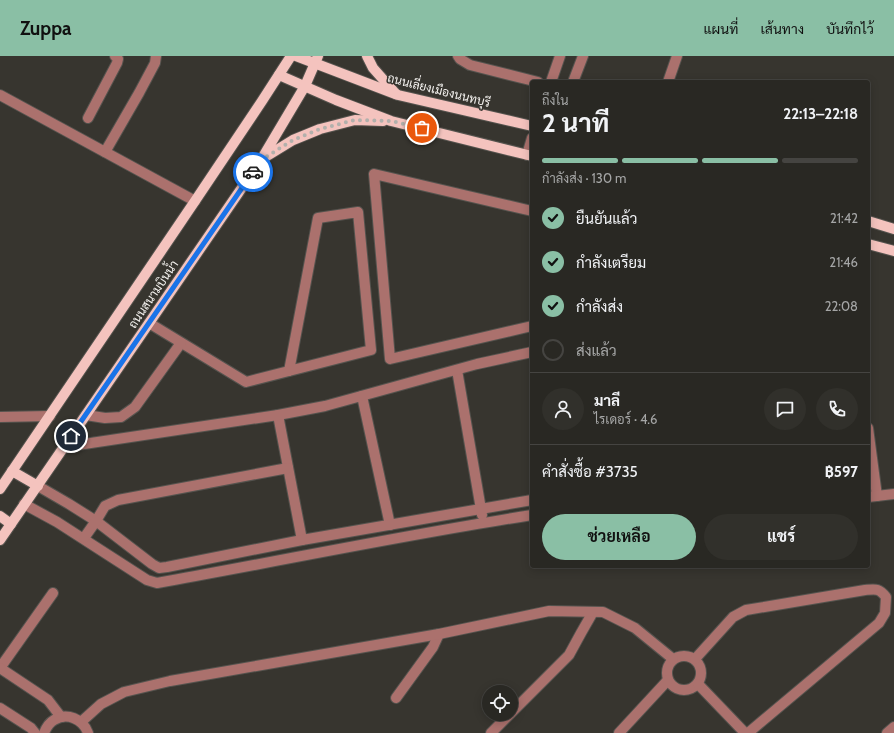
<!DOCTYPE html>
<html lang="th">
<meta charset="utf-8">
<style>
body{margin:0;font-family:Cabin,Sarabun,sans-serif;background:#31302b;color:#f1f3f6;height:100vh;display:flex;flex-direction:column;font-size:15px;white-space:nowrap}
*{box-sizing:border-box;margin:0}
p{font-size:13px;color:#a5a6a6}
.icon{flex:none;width:22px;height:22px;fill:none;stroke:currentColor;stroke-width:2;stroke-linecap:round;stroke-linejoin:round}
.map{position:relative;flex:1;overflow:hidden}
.details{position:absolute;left:530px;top:24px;width:340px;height:488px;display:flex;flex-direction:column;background:#292823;border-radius:4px;box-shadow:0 2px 10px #0003,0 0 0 1px #454441}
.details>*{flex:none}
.tools{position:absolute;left:482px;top:629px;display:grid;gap:8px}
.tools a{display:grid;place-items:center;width:36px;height:36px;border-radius:50%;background:#292823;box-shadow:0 2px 10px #0003,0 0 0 1px #454441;font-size:20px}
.pin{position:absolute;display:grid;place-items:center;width:34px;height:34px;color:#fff;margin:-17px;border:2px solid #fff;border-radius:50%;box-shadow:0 1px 4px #0007}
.courier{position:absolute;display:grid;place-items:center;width:40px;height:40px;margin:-20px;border:3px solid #1a73e8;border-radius:50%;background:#fff;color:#222;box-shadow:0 1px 5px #0007}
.summary em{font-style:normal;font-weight:700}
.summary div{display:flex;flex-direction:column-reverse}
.summary{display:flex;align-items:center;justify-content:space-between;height:68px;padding:0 12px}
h1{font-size:26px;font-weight:700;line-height:30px}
.bar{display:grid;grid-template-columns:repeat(4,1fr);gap:6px 4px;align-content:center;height:48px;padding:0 12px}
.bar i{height:5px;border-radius:3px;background:#454441}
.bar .on{background:#8abfa5}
.bar p{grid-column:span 4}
.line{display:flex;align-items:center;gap:10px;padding:0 12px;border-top:1px solid #454441}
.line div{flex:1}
.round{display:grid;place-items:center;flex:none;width:42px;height:42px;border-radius:21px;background:#31302b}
ol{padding:0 12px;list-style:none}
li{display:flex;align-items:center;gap:12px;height:44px}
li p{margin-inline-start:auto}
li .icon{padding:4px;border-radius:50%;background:#8abfa5;color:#111;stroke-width:4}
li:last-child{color:#a5a6a6}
li i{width:22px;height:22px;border:2px solid #454441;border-radius:50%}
.cta{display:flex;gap:8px;margin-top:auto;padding:8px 12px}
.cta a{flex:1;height:46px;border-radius:24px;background:#8abfa5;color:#111;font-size:16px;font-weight:700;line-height:46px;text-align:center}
.cta a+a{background:#31302b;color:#f1f3f6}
header{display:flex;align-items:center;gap:24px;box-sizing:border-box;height:56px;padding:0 20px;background:#8abfa5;color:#111}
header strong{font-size:19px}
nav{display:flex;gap:22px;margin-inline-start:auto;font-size:14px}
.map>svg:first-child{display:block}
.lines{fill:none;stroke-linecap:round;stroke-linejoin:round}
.minor-casing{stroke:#55534e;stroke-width:12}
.major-casing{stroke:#55534e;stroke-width:12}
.minor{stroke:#ab716d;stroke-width:10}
.major{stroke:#f4c3be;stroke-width:10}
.done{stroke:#b2b0ac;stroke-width:4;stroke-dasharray:0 7.2}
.route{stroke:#1a73e8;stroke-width:5}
.labels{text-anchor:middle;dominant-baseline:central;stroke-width:3;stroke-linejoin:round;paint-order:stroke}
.street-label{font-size:12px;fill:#f5f3f0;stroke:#37352f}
</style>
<header>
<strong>Zuppa</strong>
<nav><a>แผนที่</a><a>เส้นทาง</a><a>บันทึกไว้</a></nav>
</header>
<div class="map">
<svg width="894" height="677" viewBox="0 0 894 677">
<rect width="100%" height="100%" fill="#37352f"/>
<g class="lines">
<g class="minor-casing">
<g id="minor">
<path d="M458 0 460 3 470 9 538 26"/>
<path d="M551 26 560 0"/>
<path d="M573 26 583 0"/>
<path d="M668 26 677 0"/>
<path d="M0 39 195 145"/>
<path d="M88 62 117 7 118 3 115 0"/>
<path d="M105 96 139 37 155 7 156 0"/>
<path d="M527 99 532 82"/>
<path d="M532 155 374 118 390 303 532 270"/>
<path d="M149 267 246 326 371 294 358 156 318 162 289 315"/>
<path d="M457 314 482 459"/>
<path d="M362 340 390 469"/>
<path d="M86 359 105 362 121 361 135 351 181 287"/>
<path d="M278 359 302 484"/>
<path d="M0 361 50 360"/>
<path d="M868 372 877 440"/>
<path d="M64 391 278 359 325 350 477 308 532 296"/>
<path d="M38 430 69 448 96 465 152 508 159 512 167 511 302 484 532 444"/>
<path d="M868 441 894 438"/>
<path d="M24 448 57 466 147 524 157 527 168 525C290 503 410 478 532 459"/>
<path d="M84 482 96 465 105 450 118 444 288 412"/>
<circle cx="684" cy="617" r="17"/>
<path d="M695 603 733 561 746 554 865 534C876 533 879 532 886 541L885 557 879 567 748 677"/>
<path d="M0 612 53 537"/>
<path d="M0 612 48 644 61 661"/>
<path d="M698 628 745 677"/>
<path d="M396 642 433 591 439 578"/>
<path d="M0 652 31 672 35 677"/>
<path d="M511 657 569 599 581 577 593 556"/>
<path d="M81 666 101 648 124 636 170 625 439 578 549 555 603 556 635 572 673 603"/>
<path d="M44 677C46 672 49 667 54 664 67 656 83 663 88 677"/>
<path d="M491 677 510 658"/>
<path d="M619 677 668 624"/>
<path d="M887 677 894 671"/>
</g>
</g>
<g class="major-casing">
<g id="major">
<path d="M296 0 398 39 532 70"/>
<path d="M367 0 373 12 396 38"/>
<path d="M279 19 336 44 391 65 532 100"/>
<path d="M262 103 293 84 320 73 355 64 383 65"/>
<path d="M868 165 894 173"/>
<path d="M868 188 894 195"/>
<path d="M12 415 38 430"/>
<path d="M0 433 195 145 262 45 291 0"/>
<path d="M0 460 11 468"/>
<path d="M0 484 261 104 305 30 318 0"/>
</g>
</g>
<use href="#minor" class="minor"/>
<use href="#major" class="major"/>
</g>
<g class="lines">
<path class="done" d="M253 116 261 104 293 84 320 73 355 64 391 65 422 72"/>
<path class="route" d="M71 380 253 116"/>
</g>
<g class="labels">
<g class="street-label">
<text transform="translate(439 34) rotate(14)">ถนนเลี่ยงเมืองนนทบุรี</text>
<text transform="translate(153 238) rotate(-56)">ถนนสนามบินน้ำ</text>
</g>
</g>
</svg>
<div class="tools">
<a><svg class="icon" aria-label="locate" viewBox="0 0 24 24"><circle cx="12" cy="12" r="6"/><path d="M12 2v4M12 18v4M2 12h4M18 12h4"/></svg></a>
</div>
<div class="pin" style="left:422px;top:72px;background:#ea580c"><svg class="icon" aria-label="bag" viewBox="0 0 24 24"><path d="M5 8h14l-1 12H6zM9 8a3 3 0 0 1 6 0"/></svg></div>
<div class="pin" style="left:71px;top:380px;background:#1f2937"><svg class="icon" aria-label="home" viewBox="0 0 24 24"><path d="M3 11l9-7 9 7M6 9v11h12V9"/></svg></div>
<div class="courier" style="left:253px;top:116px"><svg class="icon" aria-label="car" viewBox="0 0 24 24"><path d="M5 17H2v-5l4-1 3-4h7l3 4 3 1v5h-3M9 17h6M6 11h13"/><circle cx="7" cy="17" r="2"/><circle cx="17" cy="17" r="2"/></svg></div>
<section class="details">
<div class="summary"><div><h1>2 นาที</h1><p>ถึงใน</p></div><em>22:13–22:18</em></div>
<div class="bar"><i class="on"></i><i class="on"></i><i class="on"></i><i></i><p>กำลังส่ง · 130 m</p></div>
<ol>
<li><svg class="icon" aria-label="check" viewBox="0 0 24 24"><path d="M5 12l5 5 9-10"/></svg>ยืนยันแล้ว<p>21:42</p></li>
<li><svg class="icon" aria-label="check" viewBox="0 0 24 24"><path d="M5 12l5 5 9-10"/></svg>กำลังเตรียม<p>21:46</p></li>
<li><svg class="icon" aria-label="check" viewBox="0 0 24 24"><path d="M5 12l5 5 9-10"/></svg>กำลังส่ง<p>22:08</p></li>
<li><i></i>ส่งแล้ว</li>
</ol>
<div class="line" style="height:72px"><a class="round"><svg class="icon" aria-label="person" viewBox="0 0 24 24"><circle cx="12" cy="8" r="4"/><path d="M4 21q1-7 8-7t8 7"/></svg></a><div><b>มาลี</b><p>ไรเดอร์ · 4.6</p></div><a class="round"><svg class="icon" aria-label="chat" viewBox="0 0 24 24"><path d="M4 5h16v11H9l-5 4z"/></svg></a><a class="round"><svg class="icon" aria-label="phone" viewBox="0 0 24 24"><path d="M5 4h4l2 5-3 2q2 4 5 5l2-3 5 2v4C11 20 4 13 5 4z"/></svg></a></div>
<div class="line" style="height:52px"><div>คำสั่งซื้อ #3735</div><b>฿597</b></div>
<div class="cta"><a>ช่วยเหลือ</a><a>แชร์</a></div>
</section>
</div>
